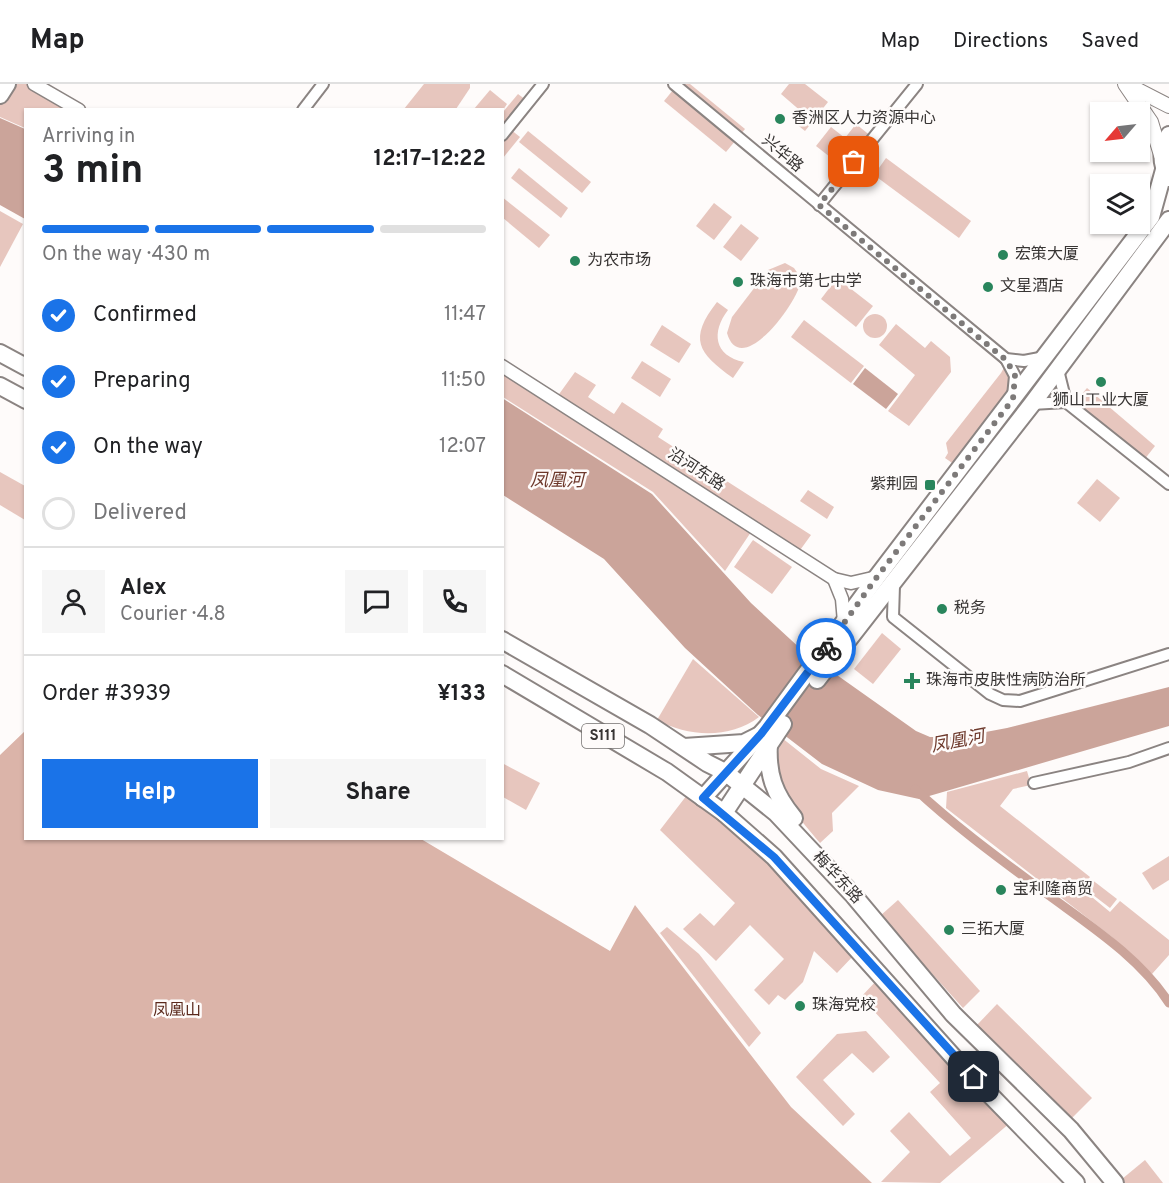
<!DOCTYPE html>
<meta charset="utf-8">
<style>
body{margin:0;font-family:Overpass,"Noto Sans SC",sans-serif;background:#f6f6f6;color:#202124;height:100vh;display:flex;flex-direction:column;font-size:22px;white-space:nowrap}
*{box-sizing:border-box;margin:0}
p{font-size:20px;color:#757577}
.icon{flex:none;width:33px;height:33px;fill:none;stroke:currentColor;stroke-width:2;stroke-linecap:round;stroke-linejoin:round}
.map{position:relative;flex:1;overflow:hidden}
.details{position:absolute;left:24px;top:24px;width:480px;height:732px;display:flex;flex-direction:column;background:#fff;border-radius:0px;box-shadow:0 2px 4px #0004}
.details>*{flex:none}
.needle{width:39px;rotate:242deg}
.tools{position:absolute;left:1090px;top:18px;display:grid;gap:12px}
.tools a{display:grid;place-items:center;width:60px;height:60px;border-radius:0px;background:#fff;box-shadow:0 2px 4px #0004;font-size:30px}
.pin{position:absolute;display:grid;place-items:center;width:51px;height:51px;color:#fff;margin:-26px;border-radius:12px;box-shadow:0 3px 9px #0006}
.courier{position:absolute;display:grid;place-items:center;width:60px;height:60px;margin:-30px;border:4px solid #1a73e8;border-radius:50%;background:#fff;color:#222;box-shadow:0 2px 8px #0007}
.summary em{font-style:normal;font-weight:700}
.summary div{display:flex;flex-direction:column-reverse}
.summary{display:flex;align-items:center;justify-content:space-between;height:102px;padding:0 18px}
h1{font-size:39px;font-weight:700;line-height:45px}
.bar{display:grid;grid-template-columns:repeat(4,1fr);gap:9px 6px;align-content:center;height:72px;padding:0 18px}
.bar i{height:8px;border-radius:4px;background:#e0e0e0}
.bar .current{background:#1a73e8}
.bar p{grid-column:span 4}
.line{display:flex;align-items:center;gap:15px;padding:0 18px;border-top:2px solid #e0e0e0}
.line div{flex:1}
.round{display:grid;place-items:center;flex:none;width:63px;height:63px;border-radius:0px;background:#f6f6f6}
ol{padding:0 18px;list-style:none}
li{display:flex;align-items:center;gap:18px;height:66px}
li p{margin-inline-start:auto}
li .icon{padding:6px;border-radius:50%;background:#1a73e8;color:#fff;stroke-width:4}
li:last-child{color:#757577}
li i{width:33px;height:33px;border:3px solid #e0e0e0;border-radius:50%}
.action{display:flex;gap:12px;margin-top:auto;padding:12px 18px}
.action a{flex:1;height:69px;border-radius:0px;background:#1a73e8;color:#fff;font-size:24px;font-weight:700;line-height:69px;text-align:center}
.action a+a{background:#f6f6f6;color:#202124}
header{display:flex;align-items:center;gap:36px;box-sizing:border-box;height:84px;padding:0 30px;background:#fff;border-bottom:2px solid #e0e0e0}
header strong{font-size:28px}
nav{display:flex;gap:33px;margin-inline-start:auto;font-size:21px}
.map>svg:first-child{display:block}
.green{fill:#e7c6be}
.forest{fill:#dbb4a9}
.water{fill:#cba49a}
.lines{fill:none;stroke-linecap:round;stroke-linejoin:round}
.canal{stroke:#cba49a;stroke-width:9}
.minor-casing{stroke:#8b8482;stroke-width:14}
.tertiary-casing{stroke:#8b8482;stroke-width:15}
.secondary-casing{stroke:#8b8482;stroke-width:16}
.primary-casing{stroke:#8b8482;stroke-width:20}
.minor{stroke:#fff;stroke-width:10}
.tertiary{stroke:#fff;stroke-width:12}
.secondary{stroke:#fff;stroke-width:14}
.primary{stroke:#fff;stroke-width:16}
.done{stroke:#7d7a79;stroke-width:6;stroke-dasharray:0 10.8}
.route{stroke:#1a73e8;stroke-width:8}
.poi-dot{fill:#29855c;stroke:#fefbfa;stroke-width:2}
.labels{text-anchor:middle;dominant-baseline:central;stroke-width:5;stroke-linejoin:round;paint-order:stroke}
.shield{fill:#fefbfa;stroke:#73706f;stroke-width:1.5}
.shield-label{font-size:15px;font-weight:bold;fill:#383534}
.poi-label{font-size:16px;fill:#383534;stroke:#fefbfa;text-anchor:start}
.street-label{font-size:16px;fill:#383534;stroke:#fefbfa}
.park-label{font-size:16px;fill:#5a281b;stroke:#fefbfa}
.water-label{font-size:18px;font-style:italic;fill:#6d382b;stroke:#fefbfa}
</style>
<header>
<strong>Map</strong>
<nav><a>Map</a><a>Directions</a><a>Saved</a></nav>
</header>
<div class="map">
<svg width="1169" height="1099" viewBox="0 0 1169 1099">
<rect width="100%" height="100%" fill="#fefbfa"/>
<g class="green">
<path d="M9 0H30L74 25 26 26 25 44 0 33V14Z"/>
<path d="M424 0H470V4L456 25H404Z"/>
<path d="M678 0H690L745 45 726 68 664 17Z"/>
<path d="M789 0H805L828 18 805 47 795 39 803 29 781 10Z"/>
<path d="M490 6 507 20 503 26 474 25Z"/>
<path d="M518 10 526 16 503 45V28Z"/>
<path d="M856 40 872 53 860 68 844 56 830 73 816 62 831 43 845 54Z"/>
<path d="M510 45 520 53 503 74V55Z"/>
<path d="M528 47 591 98 582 109 519 58Z"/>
<path d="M886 74 971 137 959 154 874 91Z"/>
<path d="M519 84 568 124 561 134 511 94Z"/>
<path d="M502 113 550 151 539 164 503 134Z"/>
<path d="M714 119 732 133 714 156 696 142Z"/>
<path d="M0 127 23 140 0 183Z"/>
<path d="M741 140 759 154 741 177 723 163Z"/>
<path d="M785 179 794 184 801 194C803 212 741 298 727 249L732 233 768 186Z"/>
<path d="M837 194 873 222 856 243 821 215Z"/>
<path d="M717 218 728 226C711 248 714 272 744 278L733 294C698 269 688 255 717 218Z"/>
<circle cx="875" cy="242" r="12"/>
<path d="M804 236 864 282 851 299 791 253Z"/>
<path d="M896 240 925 264 931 257 950 273 951 288 909 342 888 327 915 291 879 261Z"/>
<path d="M662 241 691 260 679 279 650 261Z"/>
<path d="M642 277 671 295 660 313 631 294Z"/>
<path d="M1006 280 1012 292 1011 314 958 383 945 374 948 369 946 359 1001 289Z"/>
<path d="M503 284 753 445 725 487 653 408 503 313Z"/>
<path d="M575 288 596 301 588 313 614 330 622 318 663 345 658 353 811 451 798 469 557 313Z"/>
<path d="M1087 304 1155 362 1144 376 1075 318Z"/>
<path d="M0 388 25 402V436L0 421Z"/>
<path d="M1097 395 1120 414 1100 438 1077 419Z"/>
<path d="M808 406 834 423 827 435 800 417Z"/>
<path d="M753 456 792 483 772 510 734 483Z"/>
<path d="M882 549 901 565 873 600 854 585Z"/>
<path d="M693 575 759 633C730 655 688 653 657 636Z"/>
<path d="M782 654 821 685 859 702 832 729 833 747 820 759C791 724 766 701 782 654Z"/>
<path d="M502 679 540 699 526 726 503 713Z"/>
<path d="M1027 687 1031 701 1013 705 1000 722 1090 793 1081 804 1110 828 1120 817 1169 856V871L1152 890 1112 853 946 724 947 708Z"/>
<path d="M687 711 722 733 855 870 837 889 814 867 803 898 785 916 778 911 769 921 754 906 784 875 750 841 716 877 683 845 700 829 714 842 735 819 660 746Z"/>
<path d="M1169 772V796L1153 806 1142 789Z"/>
<path d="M1091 795 1117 815 1110 824 1084 804Z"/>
<path d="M898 816 980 907 963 924 880 832Z"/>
<path d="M667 843 699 870 761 949 749 963 660 849Z"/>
<path d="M878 895 1011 1038 940 1099 881 1098 910 1068 890 1047 909 1028 950 1072 971 1054 930 1008 940 999 861 913Z"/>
<path d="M997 920 1092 1014 1071 1035 977 941Z"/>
<path d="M866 947 890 973 873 989 852 969 823 996 855 1030 843 1042 796 993 837 950Z"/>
<path d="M1145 1076 1163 1099H1125L1122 1095Z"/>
</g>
<path class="forest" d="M25 647 26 754 421 755 610 867 635 821 791 1023 872 1099H0V671Z"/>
<g class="water">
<path d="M0 34 25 45V135L0 121Z"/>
<path d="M865 284 898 310 886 325 853 300Z"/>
<path d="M502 314 652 410 751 519 803 567 916 647 930 653H959L1007 644 1169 603V642L919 715 878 706 822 680 758 631 685 564 604 475 503 411Z"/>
</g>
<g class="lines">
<path class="canal" d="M915 705C958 745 1004 778 1051 813 1092 843 1141 875 1169 919"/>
<g class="minor-casing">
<g id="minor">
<path d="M674 0 1006 275 1024 277 1045 273"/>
<path d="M303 26 323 0"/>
<path d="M502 51 543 0"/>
<path d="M819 121 917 0"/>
<path d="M1006 275 1015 292 1013 312"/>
<path d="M1058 286 1066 318 1169 400"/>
<path d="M1032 320 1066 318"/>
<path d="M894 501 893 533 990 610 1003 616 1020 617 1169 570"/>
<path d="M1034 699 1129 678 1169 664"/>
</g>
</g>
<g class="tertiary-casing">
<g id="tertiary">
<path d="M34 0 79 26"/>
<path d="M502 282 834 495 851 499 877 493"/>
<path d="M834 495 842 515 844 538"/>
</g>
</g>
<g class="secondary-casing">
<g id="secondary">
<path d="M1125 0 1151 38 1161 71"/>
<path d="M1128 1 1169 22"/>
</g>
</g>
<g class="primary-casing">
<g id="primary">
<path d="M0 11 7 0"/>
<path d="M1169 51C1160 66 1160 79 1169 94"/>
<path d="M0 269 26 283"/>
<path d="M0 302 26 316"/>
<path d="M502 556 650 641 707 679 725 688 776 729 854 812 953 930 1071 1046 1115 1099"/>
<path d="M502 590 667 688 724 729 774 773 957 977 1076 1099"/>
<path d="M817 596 1032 320 1169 136"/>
<path d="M769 659C767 690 774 710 794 734"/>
<path d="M684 663 744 659 758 652"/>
<path d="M703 714 767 643 877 493 1151 133 1164 86"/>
<path d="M724 729 783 640"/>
</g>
</g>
<use href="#minor" class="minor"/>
<use href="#tertiary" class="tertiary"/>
<use href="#secondary" class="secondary"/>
<use href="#primary" class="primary"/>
</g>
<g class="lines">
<path class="done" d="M826 564 877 493 1013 315 1015 291 1006 276 819 121 854 78"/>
<path class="route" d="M826 564 761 650 703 714 774 773 974 993"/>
</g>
<g class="poi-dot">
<circle cx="780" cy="35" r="6"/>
<circle cx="1003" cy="171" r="6"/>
<circle cx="575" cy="177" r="6"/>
<circle cx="738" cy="198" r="6"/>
<circle cx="988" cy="203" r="6"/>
<circle cx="1101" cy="298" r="6"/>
<rect x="924" y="395" width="12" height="12" rx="3"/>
<circle cx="942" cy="525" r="6"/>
<path d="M909 588h6v6h6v6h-6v6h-6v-6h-6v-6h6z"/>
<circle cx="1001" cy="806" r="6"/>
<circle cx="949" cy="846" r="6"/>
<circle cx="800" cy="922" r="6"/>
</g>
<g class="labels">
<rect class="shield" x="582" y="640" width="42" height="24" rx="4.5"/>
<g class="shield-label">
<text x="603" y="652">S111</text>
</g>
<g class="poi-label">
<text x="792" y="35">香洲区人力资源中心</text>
<text x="1015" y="171">宏策大厦</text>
<text x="587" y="177">为农市场</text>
<text x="750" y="198">珠海市第七中学</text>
<text x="1000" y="203">文星酒店</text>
<text x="1101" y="317" text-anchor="middle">狮山工业大厦</text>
<text x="918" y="401" text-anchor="end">紫荆园</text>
<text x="954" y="525">税务</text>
<text x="926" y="597">珠海市皮肤性病防治所</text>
<text x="1013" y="806">宝利隆商贸</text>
<text x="961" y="846">三拓大厦</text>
<text x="812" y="922">珠海党校</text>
</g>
<g class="street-label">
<text transform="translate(782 70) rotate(40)">兴华路</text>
<text transform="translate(696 386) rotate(33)">沿河东路</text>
<text transform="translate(837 794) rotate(47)">梅华东路</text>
</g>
<g class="park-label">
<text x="177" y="927">凤凰山</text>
</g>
<g class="water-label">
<text x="557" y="397">凤凰河</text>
<text transform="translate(958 658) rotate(-11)">凤凰河</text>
</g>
</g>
</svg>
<div class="tools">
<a><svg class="needle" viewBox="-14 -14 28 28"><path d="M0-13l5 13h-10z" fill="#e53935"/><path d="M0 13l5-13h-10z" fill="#757577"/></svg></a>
<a><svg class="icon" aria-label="layers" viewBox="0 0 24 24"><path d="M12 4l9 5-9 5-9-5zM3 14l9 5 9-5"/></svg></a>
</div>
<div class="pin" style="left:854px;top:78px;background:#ea580c"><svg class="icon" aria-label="bag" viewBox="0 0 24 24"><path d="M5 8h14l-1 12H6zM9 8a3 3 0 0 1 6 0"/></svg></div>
<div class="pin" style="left:974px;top:993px;background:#1f2937"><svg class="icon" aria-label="home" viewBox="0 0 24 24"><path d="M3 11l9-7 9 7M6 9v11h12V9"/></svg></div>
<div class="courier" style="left:826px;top:564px"><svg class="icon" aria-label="bike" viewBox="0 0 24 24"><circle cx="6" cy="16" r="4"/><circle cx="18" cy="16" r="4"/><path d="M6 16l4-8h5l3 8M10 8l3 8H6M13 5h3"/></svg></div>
<section class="details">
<div class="summary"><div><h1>3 min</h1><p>Arriving in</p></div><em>12:17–12:22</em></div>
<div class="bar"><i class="current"></i><i class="current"></i><i class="current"></i><i></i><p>On the way · 430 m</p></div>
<ol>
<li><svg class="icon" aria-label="check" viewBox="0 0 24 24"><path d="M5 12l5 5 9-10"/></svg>Confirmed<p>11:47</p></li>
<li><svg class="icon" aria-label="check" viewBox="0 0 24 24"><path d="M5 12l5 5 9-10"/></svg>Preparing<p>11:50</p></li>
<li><svg class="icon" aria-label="check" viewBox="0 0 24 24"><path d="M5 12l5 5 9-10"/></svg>On the way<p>12:07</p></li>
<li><i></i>Delivered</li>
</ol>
<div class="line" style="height:108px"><a class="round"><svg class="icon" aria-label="person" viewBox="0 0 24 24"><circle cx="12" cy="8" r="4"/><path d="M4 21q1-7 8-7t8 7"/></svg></a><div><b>Alex</b><p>Courier · 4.8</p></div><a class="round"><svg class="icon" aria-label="chat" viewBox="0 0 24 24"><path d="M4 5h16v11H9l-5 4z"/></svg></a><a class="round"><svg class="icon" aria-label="phone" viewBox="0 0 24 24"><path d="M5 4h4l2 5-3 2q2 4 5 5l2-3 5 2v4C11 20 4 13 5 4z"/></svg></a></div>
<div class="line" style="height:78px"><div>Order #3939</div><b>¥133</b></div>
<div class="action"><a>Help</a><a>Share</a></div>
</section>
</div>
